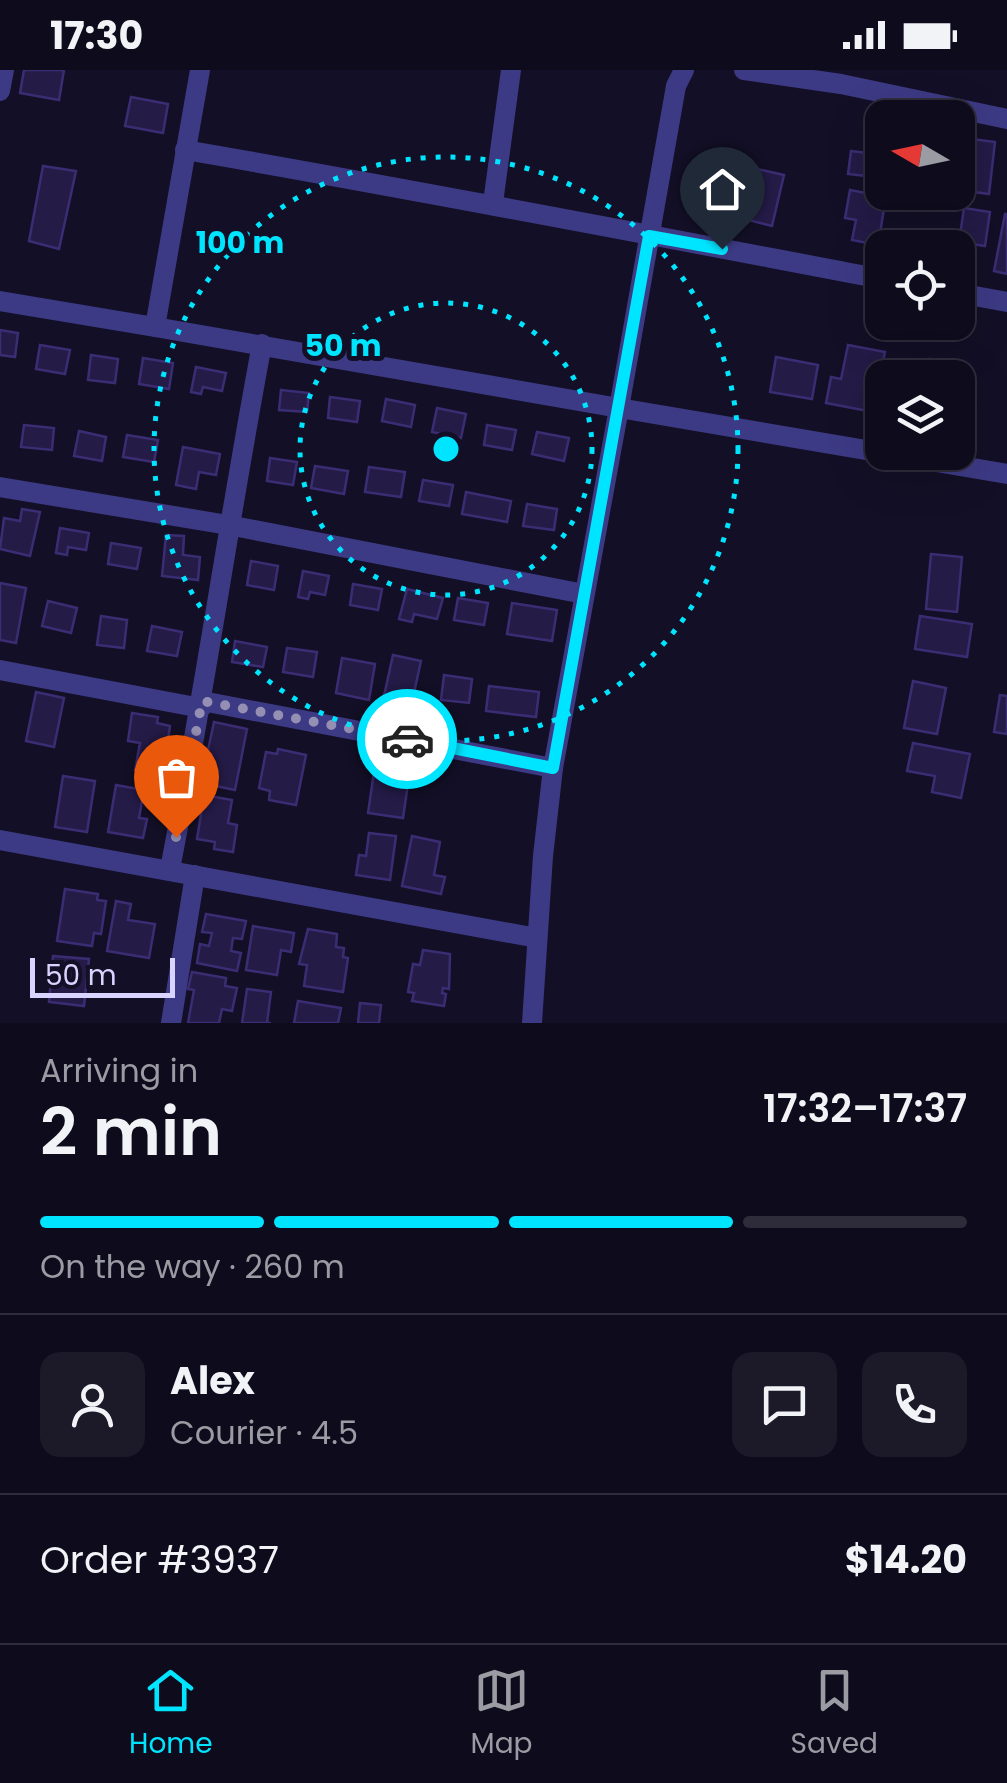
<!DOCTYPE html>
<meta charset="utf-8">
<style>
body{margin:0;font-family:Poppins,sans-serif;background:#1c1929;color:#f1f3f6;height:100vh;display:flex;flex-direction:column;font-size:38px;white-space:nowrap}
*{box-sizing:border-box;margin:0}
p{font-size:32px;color:#9b9ba3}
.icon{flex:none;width:55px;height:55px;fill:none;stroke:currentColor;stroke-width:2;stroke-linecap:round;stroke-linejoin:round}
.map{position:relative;height:953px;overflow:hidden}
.side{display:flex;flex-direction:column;background:#0e0b1c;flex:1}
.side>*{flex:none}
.needle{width:65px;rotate:279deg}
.tools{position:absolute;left:865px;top:30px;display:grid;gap:20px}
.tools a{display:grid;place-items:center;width:110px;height:110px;border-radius:20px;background:#0e0b1c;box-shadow:0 10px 40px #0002,0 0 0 2px #2e2b3b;font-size:50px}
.scale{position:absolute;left:30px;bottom:25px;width:145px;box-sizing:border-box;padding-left:10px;border:5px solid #d9d4ff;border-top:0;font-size:28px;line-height:35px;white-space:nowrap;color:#d9d4ff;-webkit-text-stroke:8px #130f26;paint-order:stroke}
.pin{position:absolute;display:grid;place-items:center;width:85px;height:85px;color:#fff;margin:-102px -42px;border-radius:50% 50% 50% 0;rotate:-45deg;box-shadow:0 0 10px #0007}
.pin .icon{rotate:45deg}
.courier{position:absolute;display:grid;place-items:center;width:100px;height:100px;margin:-50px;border:8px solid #00e5ff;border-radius:50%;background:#fff;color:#222;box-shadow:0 2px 12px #0007}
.head em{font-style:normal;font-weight:600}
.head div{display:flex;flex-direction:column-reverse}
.head{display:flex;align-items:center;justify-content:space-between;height:170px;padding:0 40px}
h1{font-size:65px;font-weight:600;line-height:75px}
.bar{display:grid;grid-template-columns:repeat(4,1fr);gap:15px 10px;align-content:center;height:120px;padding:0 40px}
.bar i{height:12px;border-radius:8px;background:#2e2b3b}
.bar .selected{background:#00e5ff}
.bar p{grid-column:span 4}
.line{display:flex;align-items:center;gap:25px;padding:0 40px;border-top:2px solid #2e2b3b}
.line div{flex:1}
.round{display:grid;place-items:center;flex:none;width:105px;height:105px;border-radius:20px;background:#1c1929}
.status{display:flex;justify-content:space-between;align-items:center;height:70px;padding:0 50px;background:#0e0b1c;direction:ltr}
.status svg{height:28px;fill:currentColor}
.tabs{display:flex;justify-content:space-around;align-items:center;height:140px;border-top:2px solid #2e2b3b;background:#0e0b1c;font-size:28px;color:#9b9ba3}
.tabs a{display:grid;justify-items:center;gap:5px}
.tabs .selected{color:#00e5ff}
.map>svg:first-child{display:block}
.building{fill:#241b47;stroke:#3b2d73;stroke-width:2.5}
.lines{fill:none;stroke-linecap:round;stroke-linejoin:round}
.minor{stroke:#3d3a85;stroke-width:20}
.done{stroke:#948fb3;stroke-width:10;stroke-dasharray:0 18}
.route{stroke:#00e5ff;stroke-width:12}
.ring{fill:none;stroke:#00e5ff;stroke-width:5;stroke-dasharray:5 10}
.centre{fill:#00e5ff;stroke:#130f26;stroke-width:5}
.ring-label{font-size:30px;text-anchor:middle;font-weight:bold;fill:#00e5ff;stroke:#130f26;stroke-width:10;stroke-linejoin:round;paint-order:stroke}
</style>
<div class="status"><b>17:30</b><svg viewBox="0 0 49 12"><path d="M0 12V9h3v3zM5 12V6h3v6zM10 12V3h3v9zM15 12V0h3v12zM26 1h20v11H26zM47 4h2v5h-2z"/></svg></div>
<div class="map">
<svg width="1007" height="953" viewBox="0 0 1007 953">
<rect width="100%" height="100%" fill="#130f26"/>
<g class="building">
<path d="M24 0H64L59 30 20 23Z"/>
<path d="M131 27 168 34 163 63 125 56Z"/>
<path d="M965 68 995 72 989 124 959 120Z"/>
<path d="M851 81 877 84 875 107 848 104Z"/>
<path d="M43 96 76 101 59 179 29 171Z"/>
<path d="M753 98 784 105 772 156 741 148Z"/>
<path d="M850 120 886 127 878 175 852 170 856 150 845 148Z"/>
<path d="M964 138 990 142 985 176 959 172Z"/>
<path d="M1005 144H1007V204L994 201Z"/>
<path d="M0 260 18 263 15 287 0 285Z"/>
<path d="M40 275 70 280 65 304 36 299Z"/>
<path d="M848 275 885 282 873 342 826 333 831 307 841 309Z"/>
<path d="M91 285 118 289 115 313 88 310Z"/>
<path d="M776 287 818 295 812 329 770 322Z"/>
<path d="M143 288 173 293 169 319 139 314Z"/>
<path d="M930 289 963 294 958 328V308H927Z"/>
<path d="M196 297 226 303 222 321 203 317 201 324 191 322Z"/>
<path d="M281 320 309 323 307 342 279 340Z"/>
<path d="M330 327 360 331 357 352 328 348Z"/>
<path d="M386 329 415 335 411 357 382 351Z"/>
<path d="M437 338 466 344 461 368 432 362Z"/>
<path d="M24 355 54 358 52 380 21 377Z"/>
<path d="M487 355 516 360 512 380 484 375Z"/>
<path d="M79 361 106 367 102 391 74 386Z"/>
<path d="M537 362 569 368 564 391 532 384Z"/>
<path d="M127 365 158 370 154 392 123 387Z"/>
<path d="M183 377 220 384 216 405 199 402 196 419 176 415Z"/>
<path d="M270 388 297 392 293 415 267 411Z"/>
<path d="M315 396 348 401 344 424 311 418Z"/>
<path d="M369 397 405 402 401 427 365 422Z"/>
<path d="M423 410 453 415 449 436 419 431Z"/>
<path d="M466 422 511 431 507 452 462 444Z"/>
<path d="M527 434 557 439 554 460 523 456Z"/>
<path d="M22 439 40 442 30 486 0 479 4 448 20 451Z"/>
<path d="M60 458 89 463 86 480 68 477 67 485 56 483Z"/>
<path d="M166 465 184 466 183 485 200 487 198 510 162 506Z"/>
<path d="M111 473 141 478 137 499 108 494Z"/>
<path d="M931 484 962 487 957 542 926 539Z"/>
<path d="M251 491 278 496 274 520 247 515Z"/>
<path d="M303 501 329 506 325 525 310 522 308 529 298 527Z"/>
<path d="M0 513 26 518 16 573 0 570Z"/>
<path d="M353 514 382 519 378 540 350 535Z"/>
<path d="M407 519 443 528 437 549 414 544 412 552 399 549Z"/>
<path d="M458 528 488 533 484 555 454 550Z"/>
<path d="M48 531 77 538 71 563 42 556Z"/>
<path d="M512 533 557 540 552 571 507 564Z"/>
<path d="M101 546 127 550 124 578 97 575Z"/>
<path d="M920 546 972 554 967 587 915 579Z"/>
<path d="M152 556 182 562 177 586 147 581Z"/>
<path d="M235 571 267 577 263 597 232 592Z"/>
<path d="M287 578 317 582 313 607 283 602Z"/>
<path d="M393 585 421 591 410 641 382 635Z"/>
<path d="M342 588 375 594 369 630 336 623Z"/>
<path d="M444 605 472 609 469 633 441 630Z"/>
<path d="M913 611 946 618 937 664 904 658Z"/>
<path d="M489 616 539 622 536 647 486 641Z"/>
<path d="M36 622 64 628 54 677 26 671Z"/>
<path d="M1000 625 1007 626V664L994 662Z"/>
<path d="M132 643 158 647 157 653 170 656 163 704 135 700 140 673 128 671Z"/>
<path d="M214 652 247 659 235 720 201 713Z"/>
<path d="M913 673 970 684 961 728 932 722 935 706 907 701Z"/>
<path d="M278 679 306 685 296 735 269 730 270 721 259 718 266 682 277 684Z"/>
<path d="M375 695 410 700 403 748 368 743Z"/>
<path d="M63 706 95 711 87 762 55 757Z"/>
<path d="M116 715 144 720 139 748 147 749 143 768 108 762Z"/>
<path d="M204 725 232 730 228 753 237 755 233 782 214 779 215 772 197 769Z"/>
<path d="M369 763 396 766 390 810 356 805 359 785 366 786Z"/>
<path d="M412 766 440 772 434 805 445 807 441 824 402 816Z"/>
<path d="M65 819 98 824 97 830 106 831 101 864 94 863 92 876 57 871Z"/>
<path d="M116 831 131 834 128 850 155 854 149 888 107 881Z"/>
<path d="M206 844 246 851 242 869 233 868 231 881 241 883 237 901 197 893 200 874 209 876 212 863 202 862Z"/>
<path d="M253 856 294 863 291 882 281 880 277 905 246 900Z"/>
<path d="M308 859 337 864 336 877 344 878 343 887 348 888 343 922 304 916 307 895 299 894Z"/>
<path d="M423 880 450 884 449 919 443 918 442 923 446 924 444 936 412 931 414 923 408 922 413 894 420 895Z"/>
<path d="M53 886 89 889 84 936 49 932Z"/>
<path d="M192 902 226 908 225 916 237 918 232 941 222 939 219 953H188L194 920 188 919Z"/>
<path d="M247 919 271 922 267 953H271H242Z"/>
<path d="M298 931 341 938 338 953H294Z"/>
<path d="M360 933 381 935 379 953H358Z"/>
</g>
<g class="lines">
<g class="minor">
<path d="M200 0 155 257 619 338 553 698 543 786 532 953"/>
<path d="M684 0 676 16 619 338 1007 404"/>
<path d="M744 0 841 14 1007 49"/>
<path d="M0 21 4 0"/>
<path d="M185 80C418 120 650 165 882 209"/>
<path d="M493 133 511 0"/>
<path d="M958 223 1007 232"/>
<path d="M0 231 155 257"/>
<path d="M0 417 228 455 584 524"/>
<path d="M0 600 201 638"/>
<path d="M202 631 553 698"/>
<path d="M0 770 537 868"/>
<path d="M170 799C204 625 229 449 262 274"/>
<path d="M171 953 195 805"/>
</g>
</g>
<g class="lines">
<path class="done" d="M176 767 202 631 407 669"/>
<path class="route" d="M407 669 553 698 649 166 722 179"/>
</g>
<g class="ring">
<circle cx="446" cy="379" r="146"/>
<circle cx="446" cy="379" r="292"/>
</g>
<circle cx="446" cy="379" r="15" class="centre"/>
<g class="ring-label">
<text x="240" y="183">100 m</text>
<text x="343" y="286">50 m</text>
</g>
</svg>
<div class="tools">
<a><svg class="needle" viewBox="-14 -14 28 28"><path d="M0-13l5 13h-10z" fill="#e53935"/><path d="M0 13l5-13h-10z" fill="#9b9ba3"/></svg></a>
<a><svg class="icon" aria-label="locate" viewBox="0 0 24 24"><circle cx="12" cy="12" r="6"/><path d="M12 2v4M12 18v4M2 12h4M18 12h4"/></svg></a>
<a><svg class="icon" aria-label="layers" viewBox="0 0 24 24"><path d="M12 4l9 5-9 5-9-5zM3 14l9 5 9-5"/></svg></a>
</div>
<div class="scale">50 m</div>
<div class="pin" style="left:176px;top:767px;background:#ea580c"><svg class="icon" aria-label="bag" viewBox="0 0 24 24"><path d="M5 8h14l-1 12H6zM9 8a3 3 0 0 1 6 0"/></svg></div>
<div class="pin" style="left:722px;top:179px;background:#1f2937"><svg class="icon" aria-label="home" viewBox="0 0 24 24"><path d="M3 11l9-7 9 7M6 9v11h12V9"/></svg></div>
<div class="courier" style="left:407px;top:669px"><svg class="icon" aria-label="car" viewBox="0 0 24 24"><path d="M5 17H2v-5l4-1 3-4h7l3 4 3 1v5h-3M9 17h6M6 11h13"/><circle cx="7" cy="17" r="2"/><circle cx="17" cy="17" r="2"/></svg></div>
</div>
<section class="side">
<div class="head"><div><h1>2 min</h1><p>Arriving in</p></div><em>17:32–17:37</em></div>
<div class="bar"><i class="selected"></i><i class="selected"></i><i class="selected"></i><i></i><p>On the way · 260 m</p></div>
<div class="line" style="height:180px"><a class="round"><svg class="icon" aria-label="person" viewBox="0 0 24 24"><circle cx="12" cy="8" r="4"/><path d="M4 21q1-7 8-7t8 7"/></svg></a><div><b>Alex</b><p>Courier · 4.5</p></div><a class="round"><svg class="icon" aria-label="chat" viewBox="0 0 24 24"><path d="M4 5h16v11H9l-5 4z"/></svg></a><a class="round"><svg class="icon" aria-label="phone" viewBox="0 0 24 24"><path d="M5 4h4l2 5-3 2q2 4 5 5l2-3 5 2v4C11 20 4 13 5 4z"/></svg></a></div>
<div class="line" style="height:130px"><div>Order #3937</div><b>$14.20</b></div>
</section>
<nav class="tabs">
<a class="selected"><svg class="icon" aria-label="home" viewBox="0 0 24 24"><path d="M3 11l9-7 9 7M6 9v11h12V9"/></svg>Home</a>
<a><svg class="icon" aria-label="map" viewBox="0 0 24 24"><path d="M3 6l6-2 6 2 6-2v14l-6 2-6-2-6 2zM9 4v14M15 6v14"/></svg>Map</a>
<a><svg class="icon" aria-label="saved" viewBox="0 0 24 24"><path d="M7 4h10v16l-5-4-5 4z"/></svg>Saved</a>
</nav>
